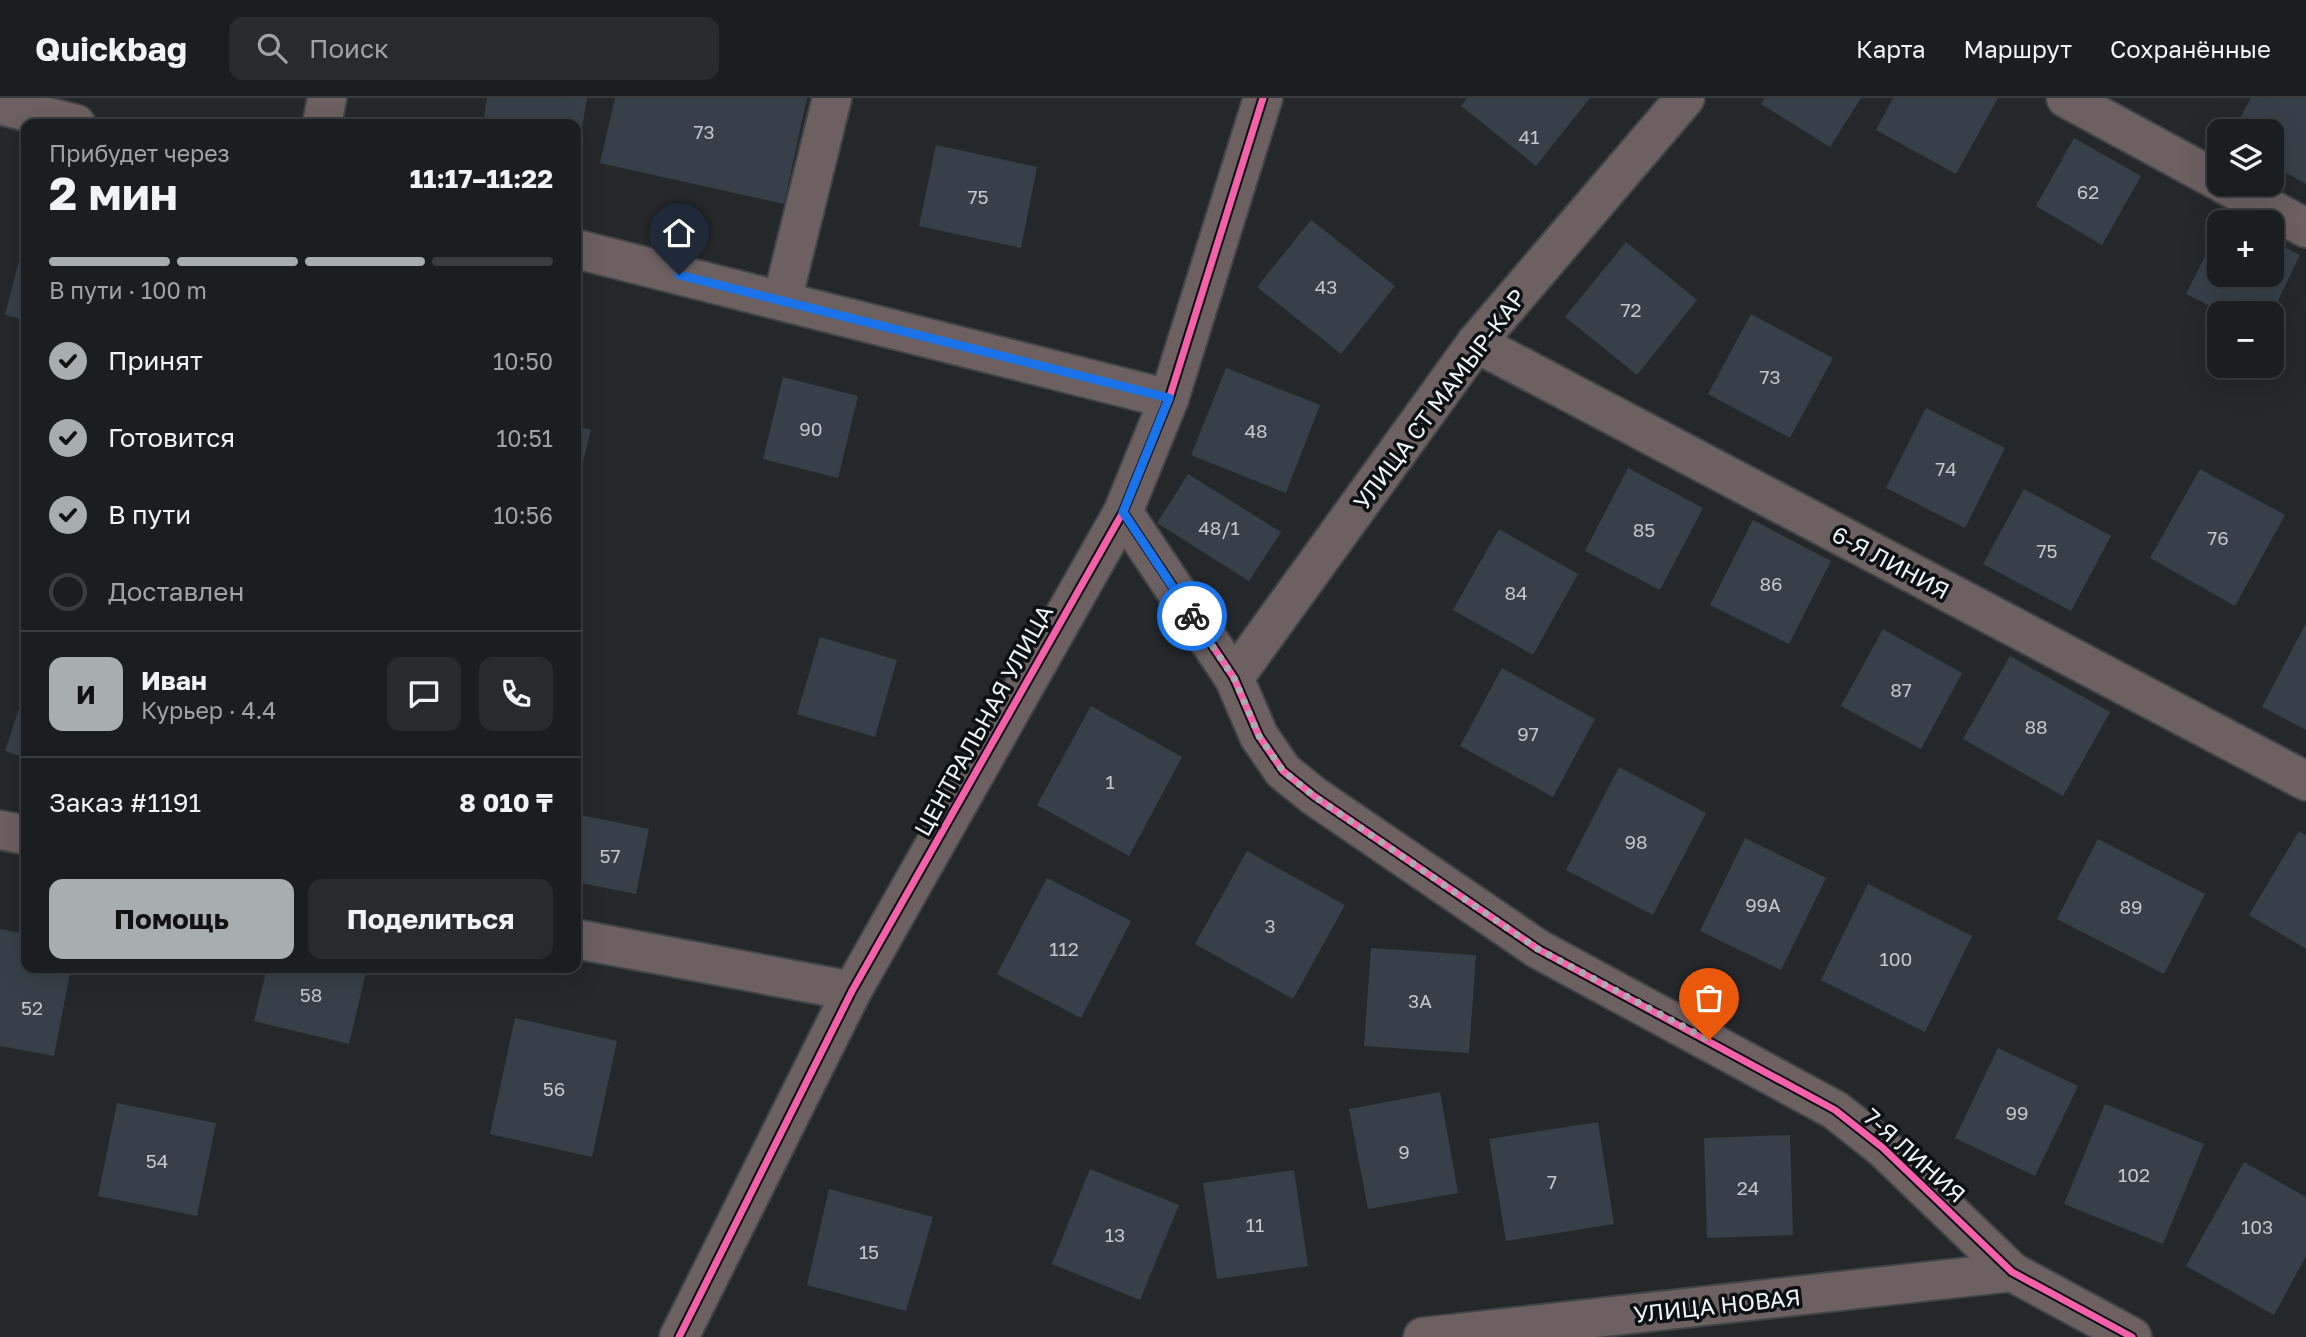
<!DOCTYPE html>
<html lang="ru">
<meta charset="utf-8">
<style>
body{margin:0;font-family:"Golos Text",sans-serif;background:#282b2d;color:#f1f3f6;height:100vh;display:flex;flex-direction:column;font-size:26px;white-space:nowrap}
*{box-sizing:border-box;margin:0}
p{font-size:23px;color:#a0a2a5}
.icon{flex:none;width:38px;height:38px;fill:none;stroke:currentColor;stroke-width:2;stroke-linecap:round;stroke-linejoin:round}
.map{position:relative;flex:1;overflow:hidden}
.side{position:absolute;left:21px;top:21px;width:560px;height:854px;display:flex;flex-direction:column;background:#1b1e20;border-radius:14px;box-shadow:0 7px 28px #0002,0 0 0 2px #393c3e}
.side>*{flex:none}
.buttons{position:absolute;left:2207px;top:21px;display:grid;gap:14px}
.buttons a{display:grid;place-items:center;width:77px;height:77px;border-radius:14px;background:#1b1e20;box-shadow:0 7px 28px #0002,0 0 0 2px #393c3e;font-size:35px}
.pin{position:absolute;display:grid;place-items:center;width:60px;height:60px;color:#fff;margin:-72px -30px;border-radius:50% 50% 50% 0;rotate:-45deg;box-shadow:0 0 7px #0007}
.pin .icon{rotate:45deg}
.courier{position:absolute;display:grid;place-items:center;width:70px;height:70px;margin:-35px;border:5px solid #1a73e8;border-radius:50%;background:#fff;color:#222;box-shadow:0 2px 9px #0007}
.head em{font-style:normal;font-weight:700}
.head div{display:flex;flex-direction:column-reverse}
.head{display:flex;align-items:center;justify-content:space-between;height:119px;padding:0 28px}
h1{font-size:46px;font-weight:700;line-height:52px}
.bar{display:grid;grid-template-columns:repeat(4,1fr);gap:10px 7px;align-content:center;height:84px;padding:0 28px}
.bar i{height:9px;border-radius:5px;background:#393c3e}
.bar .active{background:#a8adb0}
.bar p{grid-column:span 4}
.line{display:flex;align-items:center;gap:18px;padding:0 28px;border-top:2px solid #393c3e}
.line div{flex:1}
.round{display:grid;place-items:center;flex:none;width:74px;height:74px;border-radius:14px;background:#282b2d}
ol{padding:0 28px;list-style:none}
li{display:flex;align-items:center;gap:21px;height:77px}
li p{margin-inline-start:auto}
li .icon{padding:7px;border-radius:50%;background:#a8adb0;color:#111;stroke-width:4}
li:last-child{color:#a0a2a5}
li i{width:38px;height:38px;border:4px solid #393c3e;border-radius:50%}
.cta{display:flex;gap:14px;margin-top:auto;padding:14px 28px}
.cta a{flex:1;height:80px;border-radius:14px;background:#a8adb0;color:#111;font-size:28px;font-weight:700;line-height:80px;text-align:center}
.cta a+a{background:#282b2d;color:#f1f3f6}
header{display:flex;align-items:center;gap:42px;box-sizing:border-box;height:98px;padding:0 35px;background:#1b1e20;border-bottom:2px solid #393c3e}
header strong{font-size:33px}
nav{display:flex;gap:38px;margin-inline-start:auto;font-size:24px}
.search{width:490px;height:63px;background:#282b2d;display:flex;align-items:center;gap:18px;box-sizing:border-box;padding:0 24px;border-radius:14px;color:#a0a2a5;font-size:26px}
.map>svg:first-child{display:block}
.building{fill:#374048}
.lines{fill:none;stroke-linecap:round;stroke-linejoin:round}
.minor-casing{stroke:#414547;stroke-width:42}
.minor{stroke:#6c6061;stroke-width:38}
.cycleway-casing{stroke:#0d1013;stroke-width:11}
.cycleway{stroke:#f560ab;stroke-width:7}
.done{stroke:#a8adb0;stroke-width:7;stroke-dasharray:0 12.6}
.route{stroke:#1a73e8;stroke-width:9}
.labels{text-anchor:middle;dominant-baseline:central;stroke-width:7;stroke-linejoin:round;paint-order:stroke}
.number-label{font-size:19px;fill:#c1c7cc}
.street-label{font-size:23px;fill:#eff4f8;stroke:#0d1013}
</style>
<header>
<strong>Quickbag</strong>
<div class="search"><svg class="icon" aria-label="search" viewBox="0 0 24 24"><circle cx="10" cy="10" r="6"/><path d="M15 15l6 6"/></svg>Поиск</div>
<nav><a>Карта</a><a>Маршрут</a><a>Сохранённые</a></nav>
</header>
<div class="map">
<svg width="2306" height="1239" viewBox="0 0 2306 1239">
<rect width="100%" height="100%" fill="#24282b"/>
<g class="building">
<path d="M487 0H587L577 60 576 26H483Z"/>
<path d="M615 0H807L784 106 600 65Z"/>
<path d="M1467 0H1590L1536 68 1461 8Z"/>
<path d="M1765 0H1861L1830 49 1761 6Z"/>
<path d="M1893 0H1998L1956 76 1876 32Z"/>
<path d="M2251 0H2306V86L2272 67V33H2233Z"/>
<path d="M2074 40 2141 78 2102 147 2036 108Z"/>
<path d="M936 47 1037 69 1021 150 919 128Z"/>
<path d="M1311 122 1395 188 1341 256 1257 189Z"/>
<path d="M2219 131V177H2272V143L2300 157 2272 215H2224L2186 196Z"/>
<path d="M25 139H26V222L5 217Z"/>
<path d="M1626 144 1697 202 1637 277 1565 219Z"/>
<path d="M1751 216 1833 260 1790 340 1708 296Z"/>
<path d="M1226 270 1320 307 1286 395 1191 357Z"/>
<path d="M783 279 858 298 838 380 763 361Z"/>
<path d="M1926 310 2005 350 1965 430 1886 390Z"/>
<path d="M576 328 591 332 577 387H576Z"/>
<path d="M1628 370 1703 410 1660 492 1585 453Z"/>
<path d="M2200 371 2285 417 2235 508 2150 460Z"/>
<path d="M1188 376 1281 434 1249 483 1157 425Z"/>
<path d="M2024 391 2111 438 2071 513 1983 466Z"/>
<path d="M1753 422 1831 463 1789 546 1710 507Z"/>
<path d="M1499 431 1578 476 1533 557 1453 512Z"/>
<path d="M2306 525V632L2262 609Z"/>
<path d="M1883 531 1962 575 1921 651 1841 608Z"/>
<path d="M820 539 897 562 875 639 797 616Z"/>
<path d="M2010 558 2110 614 2063 698 1963 641Z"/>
<path d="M1502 570 1595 621 1553 699 1460 648Z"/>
<path d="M26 589V660L5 653Z"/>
<path d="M1091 608 1182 659 1129 758 1037 707Z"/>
<path d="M1619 669 1706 715 1653 817 1566 772Z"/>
<path d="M576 716 649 731 636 796 576 784Z"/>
<path d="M2299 733 2306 737V851L2249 817Z"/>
<path d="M1745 740 1826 780 1781 872 1700 833Z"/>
<path d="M2098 741 2205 796 2164 876 2057 821Z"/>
<path d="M1247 753 1345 807 1293 901 1195 846Z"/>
<path d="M1047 780 1131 823 1081 920 997 876Z"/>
<path d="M1868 786 1972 838 1925 934 1821 882Z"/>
<path d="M0 831 26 836V870H71L54 958 0 948Z"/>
<path d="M1371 850 1476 857 1469 955 1364 948Z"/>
<path d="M267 870H367L349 946 254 923Z"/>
<path d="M515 920 617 943 592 1059 490 1036Z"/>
<path d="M1998 950 2078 988 2035 1078 1955 1040Z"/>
<path d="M1440 994 1458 1095 1368 1111 1349 1011Z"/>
<path d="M117 1005 216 1025 197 1118 98 1098Z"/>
<path d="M2105 1006 2204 1046 2163 1146 2064 1106Z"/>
<path d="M1598 1024 1614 1126 1506 1143 1489 1041Z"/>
<path d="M1790 1037 1793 1137 1707 1140 1704 1040Z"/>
<path d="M2244 1064 2306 1099V1158L2274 1217 2186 1168Z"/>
<path d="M1090 1071 1179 1107 1140 1202 1052 1166Z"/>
<path d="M1294 1072 1308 1168 1217 1181 1203 1085Z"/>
<path d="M829 1091 933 1119 906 1213 807 1187Z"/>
</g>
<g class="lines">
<g class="minor-casing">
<g id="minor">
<path d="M2066 0 2219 83"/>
<path d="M0 7 76 26"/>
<path d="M322 26 327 0"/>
<path d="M2224 86 2306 130"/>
<path d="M576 151 1169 301"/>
<path d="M782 203 832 0"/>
<path d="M1476 245 2306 683"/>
<path d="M1123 414 1234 580 1259 638 1283 673 1314 698 1538 851 1835 1012 1883 1050 2012 1174 2132 1239"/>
<path d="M1234 580 1476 245 1685 0"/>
<path d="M0 732 26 737"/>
<path d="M576 841 852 893"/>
<path d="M679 1239 852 893 1123 414 1169 301 1263 0"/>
<path d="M1423 1239 2012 1174"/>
</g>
</g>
<use href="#minor" class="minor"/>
<g class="cycleway-casing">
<g id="cycleway">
<path d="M1123 414 1234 580 1259 638 1283 673 1314 698 1538 851 1835 1012 1883 1050 2012 1174 2132 1239"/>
<path d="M679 1239 852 893 1123 414 1169 301 1263 0"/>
</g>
</g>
<use href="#cycleway" class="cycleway"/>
</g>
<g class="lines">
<path class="done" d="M1192 518 1234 580 1259 638 1283 673 1314 698 1538 851 1709 942"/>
<path class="route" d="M679 177 1169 300 1123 414 1192 518"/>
</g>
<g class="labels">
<g class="number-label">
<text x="704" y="33">73</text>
<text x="1529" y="38">41</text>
<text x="2088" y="93">62</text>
<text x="978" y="98">75</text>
<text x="1326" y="188">43</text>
<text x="1631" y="211">72</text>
<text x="1770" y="278">73</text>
<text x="811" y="330">90</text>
<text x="1256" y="332">48</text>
<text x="1946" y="370">74</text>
<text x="1219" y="429">48/1</text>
<text x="1644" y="431">85</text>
<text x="2218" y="439">76</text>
<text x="2047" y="452">75</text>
<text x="1771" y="485">86</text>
<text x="1516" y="494">84</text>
<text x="1901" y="591">87</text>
<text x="2036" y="628">88</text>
<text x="1528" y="635">97</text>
<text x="1110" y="683">1</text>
<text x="1636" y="743">98</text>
<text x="610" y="757">57</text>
<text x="1763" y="806">99А</text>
<text x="2131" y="808">89</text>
<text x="1270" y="827">3</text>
<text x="1064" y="850">112</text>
<text x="1896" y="860">100</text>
<text x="311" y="896">58</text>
<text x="1420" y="902">3А</text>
<text x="32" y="909">52</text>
<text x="554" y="990">56</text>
<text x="2017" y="1014">99</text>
<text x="1404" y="1053">9</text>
<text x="157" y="1062">54</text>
<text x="2134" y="1076">102</text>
<text x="1552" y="1083">7</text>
<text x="1748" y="1089">24</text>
<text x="1255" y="1126">11</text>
<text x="2257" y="1128">103</text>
<text x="1115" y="1136">13</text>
<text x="869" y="1153">15</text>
</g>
<g class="street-label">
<text transform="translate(1439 301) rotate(-53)">УЛИЦА СТ МАМЫР-КАР</text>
<text transform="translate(1891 464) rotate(28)">6-Я ЛИНИЯ</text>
<text transform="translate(983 622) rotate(-61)">ЦЕНТРАЛЬНАЯ УЛИЦА</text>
<text transform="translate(1915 1057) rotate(42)">7-Я ЛИНИЯ</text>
<text transform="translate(1717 1207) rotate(-6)">УЛИЦА НОВАЯ</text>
</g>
</g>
</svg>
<div class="buttons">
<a><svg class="icon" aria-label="layers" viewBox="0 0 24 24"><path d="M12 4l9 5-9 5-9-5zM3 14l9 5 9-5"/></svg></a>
<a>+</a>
<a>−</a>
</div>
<div class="pin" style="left:1709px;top:942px;background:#ea580c"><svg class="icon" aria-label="bag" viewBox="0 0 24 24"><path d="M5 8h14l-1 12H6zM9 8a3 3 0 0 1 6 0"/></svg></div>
<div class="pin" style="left:679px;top:177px;background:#1f2937"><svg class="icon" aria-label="home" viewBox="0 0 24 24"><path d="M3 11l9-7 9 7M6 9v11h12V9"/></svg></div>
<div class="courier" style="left:1192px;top:518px"><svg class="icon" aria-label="bike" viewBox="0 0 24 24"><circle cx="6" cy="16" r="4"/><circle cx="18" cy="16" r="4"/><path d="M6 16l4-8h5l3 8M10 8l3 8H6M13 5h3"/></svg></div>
<section class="side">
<div class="head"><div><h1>2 мин</h1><p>Прибудет через</p></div><em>11:17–11:22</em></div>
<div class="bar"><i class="active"></i><i class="active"></i><i class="active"></i><i></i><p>В пути · 100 m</p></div>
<ol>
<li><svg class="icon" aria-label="check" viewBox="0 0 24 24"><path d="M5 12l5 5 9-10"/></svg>Принят<p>10:50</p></li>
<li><svg class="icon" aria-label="check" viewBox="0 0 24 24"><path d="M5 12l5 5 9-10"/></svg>Готовится<p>10:51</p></li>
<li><svg class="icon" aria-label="check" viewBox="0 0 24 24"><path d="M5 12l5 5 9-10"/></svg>В пути<p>10:56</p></li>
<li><i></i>Доставлен</li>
</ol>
<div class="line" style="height:126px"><b class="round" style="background:#a8adb0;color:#111">И</b><div><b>Иван</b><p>Курьер · 4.4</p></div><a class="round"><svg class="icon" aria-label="chat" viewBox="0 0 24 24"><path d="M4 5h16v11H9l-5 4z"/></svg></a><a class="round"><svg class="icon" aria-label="phone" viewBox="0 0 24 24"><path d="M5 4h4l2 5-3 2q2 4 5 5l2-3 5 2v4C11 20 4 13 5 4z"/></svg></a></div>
<div class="line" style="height:91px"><div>Заказ #1191</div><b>8 010 ₸</b></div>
<div class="cta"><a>Помощь</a><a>Поделиться</a></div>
</section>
</div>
